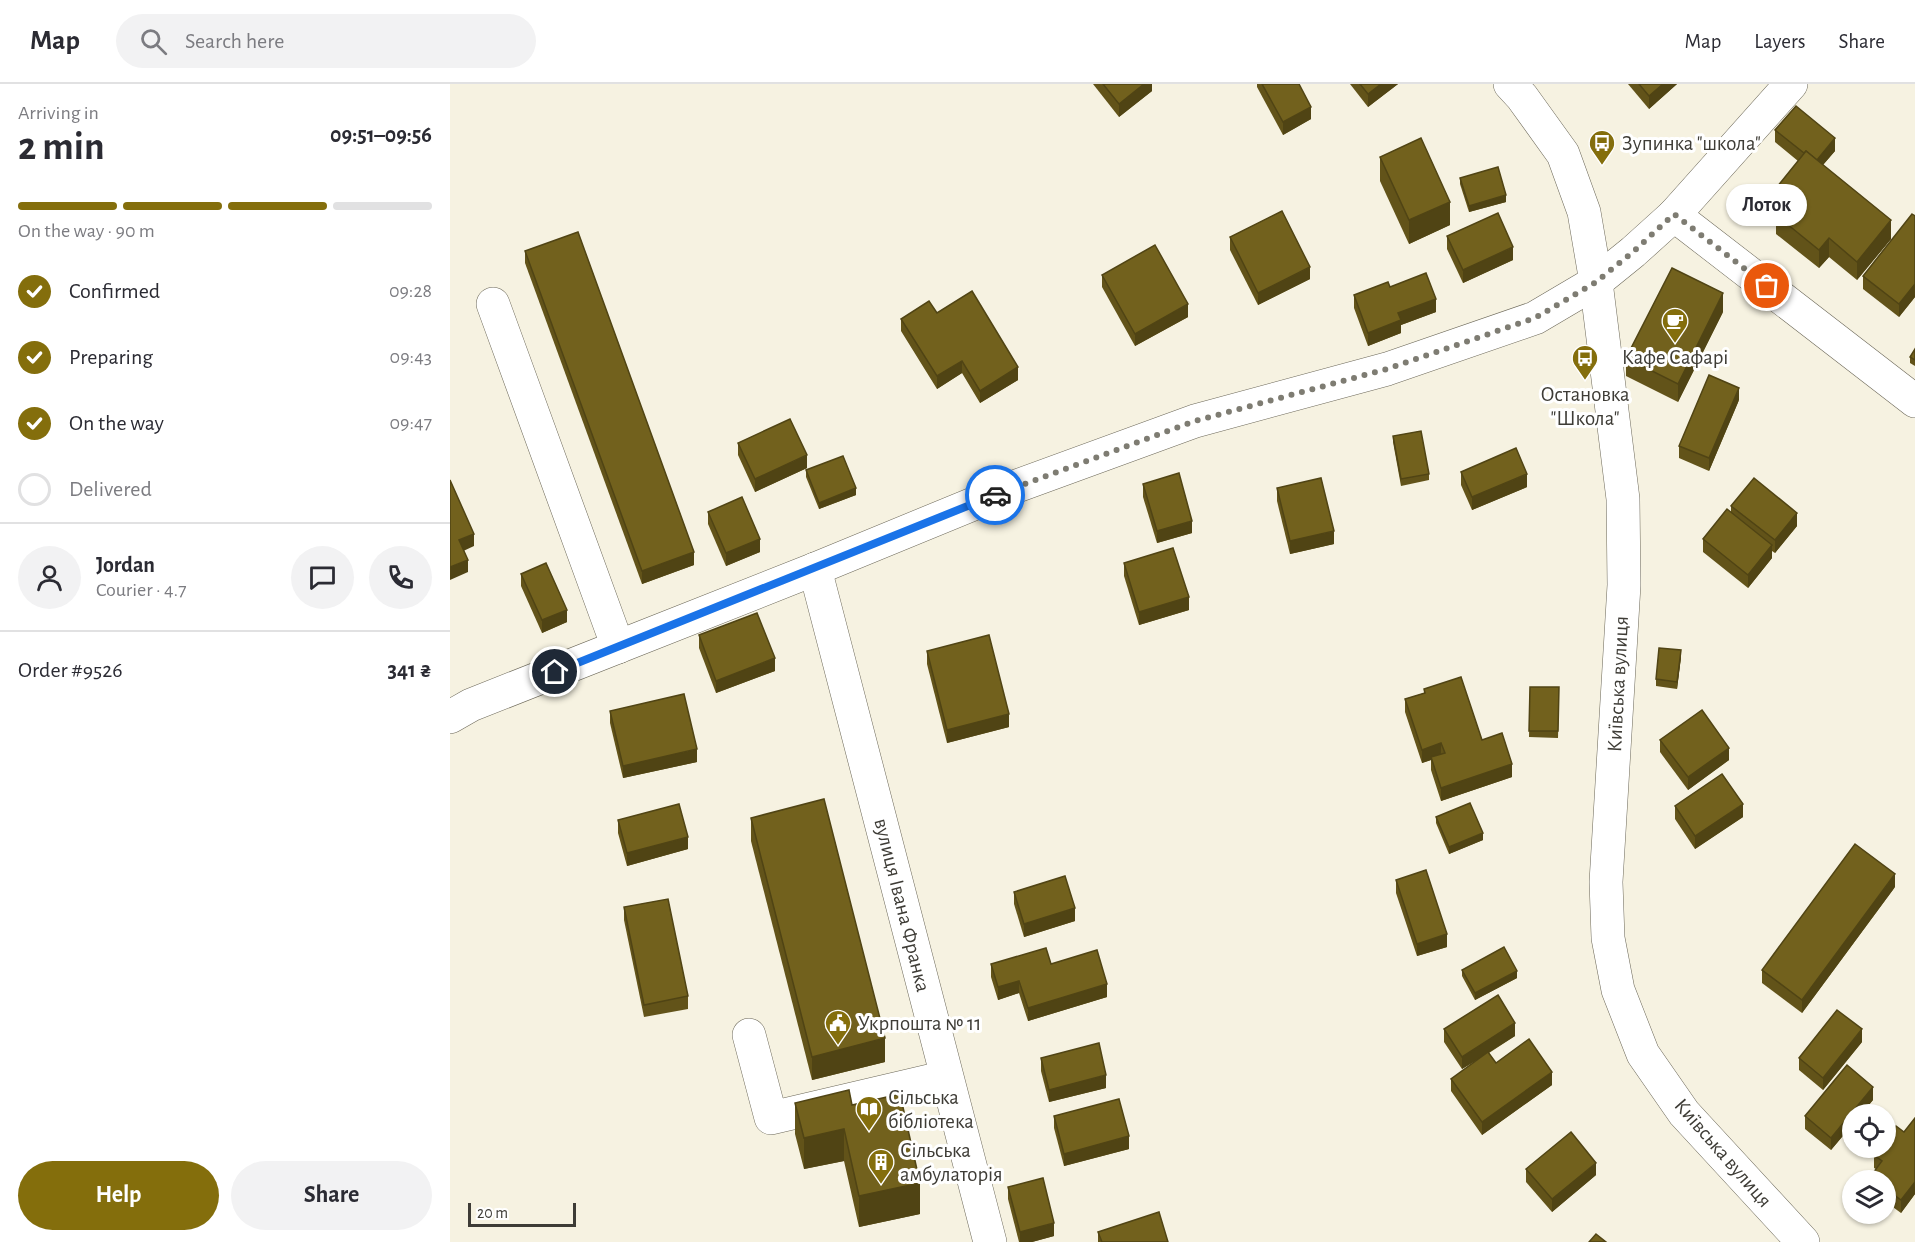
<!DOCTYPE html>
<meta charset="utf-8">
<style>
body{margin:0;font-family:"Alegreya Sans",sans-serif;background:#f2f2f3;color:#2b2b33;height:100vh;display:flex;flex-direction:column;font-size:22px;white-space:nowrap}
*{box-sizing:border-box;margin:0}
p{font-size:20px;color:#7c7c81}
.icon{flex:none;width:33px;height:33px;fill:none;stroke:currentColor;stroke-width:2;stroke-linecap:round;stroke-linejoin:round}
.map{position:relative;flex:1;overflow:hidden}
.details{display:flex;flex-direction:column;background:#fff;width:450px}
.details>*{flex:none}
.tools{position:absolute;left:1392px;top:1020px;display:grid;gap:12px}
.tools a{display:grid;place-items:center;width:54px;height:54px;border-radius:50%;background:#fff;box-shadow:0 2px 4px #0004;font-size:30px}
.scale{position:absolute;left:18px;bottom:15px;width:108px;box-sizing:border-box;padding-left:6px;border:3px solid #3e3c36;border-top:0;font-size:16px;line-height:21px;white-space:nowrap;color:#3e3c36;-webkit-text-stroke:4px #fff;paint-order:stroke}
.pin{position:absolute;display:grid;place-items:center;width:51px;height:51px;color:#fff;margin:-26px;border:3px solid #fff;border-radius:50%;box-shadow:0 2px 6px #0007}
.courier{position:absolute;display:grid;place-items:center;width:60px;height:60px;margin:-30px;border:4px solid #1a73e8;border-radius:50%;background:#fff;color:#222;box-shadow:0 2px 8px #0007}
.bubble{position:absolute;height:42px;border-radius:21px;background:#fff;box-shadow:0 2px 4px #0004;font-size:20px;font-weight:700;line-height:42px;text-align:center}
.head em{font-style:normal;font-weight:700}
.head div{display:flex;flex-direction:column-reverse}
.head{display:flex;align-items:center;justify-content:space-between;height:102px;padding:0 18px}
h1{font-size:39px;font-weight:700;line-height:45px}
.bar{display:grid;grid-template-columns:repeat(4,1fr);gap:9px 6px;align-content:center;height:72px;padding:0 18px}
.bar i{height:8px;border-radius:4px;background:#e1e1e2}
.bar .selected{background:#846e0c}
.bar p{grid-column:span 4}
.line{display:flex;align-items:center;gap:15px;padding:0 18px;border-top:2px solid #e1e1e2}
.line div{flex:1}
.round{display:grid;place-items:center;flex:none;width:63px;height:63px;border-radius:32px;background:#f2f2f3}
ol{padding:0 18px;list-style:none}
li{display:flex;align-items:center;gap:18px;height:66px}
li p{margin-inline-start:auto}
li .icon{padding:6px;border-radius:50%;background:#846e0c;color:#fff;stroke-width:4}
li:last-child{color:#7c7c81}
li i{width:33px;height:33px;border:3px solid #e1e1e2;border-radius:50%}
.primary-button{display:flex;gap:12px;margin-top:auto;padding:12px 18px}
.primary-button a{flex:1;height:69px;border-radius:36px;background:#846e0c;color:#fff;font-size:24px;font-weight:700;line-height:69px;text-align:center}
.primary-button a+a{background:#f2f2f3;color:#2b2b33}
header{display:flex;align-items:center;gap:36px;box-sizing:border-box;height:84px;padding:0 30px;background:#fff;border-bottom:2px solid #e1e1e2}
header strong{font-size:28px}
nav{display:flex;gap:33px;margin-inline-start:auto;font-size:21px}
.search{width:420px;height:54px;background:#f2f2f3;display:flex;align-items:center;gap:15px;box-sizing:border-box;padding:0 21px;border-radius:33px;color:#7c7c81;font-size:22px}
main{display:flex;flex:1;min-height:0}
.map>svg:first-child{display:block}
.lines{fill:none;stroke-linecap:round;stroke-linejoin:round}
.minor-casing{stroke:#6c6859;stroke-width:34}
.minor{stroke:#fff;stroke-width:33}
.wall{fill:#625319}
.shaded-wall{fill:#504414}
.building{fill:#72611d;stroke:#504414;stroke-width:1.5}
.done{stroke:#7e7c72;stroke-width:6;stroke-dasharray:0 10.8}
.route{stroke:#1a73e8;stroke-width:8}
.labels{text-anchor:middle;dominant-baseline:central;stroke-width:6;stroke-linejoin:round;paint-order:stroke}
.poi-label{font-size:21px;fill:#3e3c36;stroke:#fff;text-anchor:start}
.street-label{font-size:21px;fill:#3e3c36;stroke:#fff}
</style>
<header>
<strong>Map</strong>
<div class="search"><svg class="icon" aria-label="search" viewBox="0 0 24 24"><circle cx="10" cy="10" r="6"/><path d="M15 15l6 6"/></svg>Search here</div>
<nav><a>Map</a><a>Layers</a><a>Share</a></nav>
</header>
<main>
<section class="details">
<div class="head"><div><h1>2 min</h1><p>Arriving in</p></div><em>09:51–09:56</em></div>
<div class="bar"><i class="selected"></i><i class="selected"></i><i class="selected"></i><i></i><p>On the way · 90 m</p></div>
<ol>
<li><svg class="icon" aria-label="check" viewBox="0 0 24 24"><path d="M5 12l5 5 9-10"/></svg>Confirmed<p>09:28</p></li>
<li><svg class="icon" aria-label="check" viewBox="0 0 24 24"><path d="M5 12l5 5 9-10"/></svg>Preparing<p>09:43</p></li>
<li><svg class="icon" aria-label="check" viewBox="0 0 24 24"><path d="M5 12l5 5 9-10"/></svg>On the way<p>09:47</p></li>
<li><i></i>Delivered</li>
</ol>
<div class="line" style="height:108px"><a class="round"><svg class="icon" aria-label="person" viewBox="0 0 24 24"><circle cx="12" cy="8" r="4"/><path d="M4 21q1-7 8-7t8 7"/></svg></a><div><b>Jordan</b><p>Courier · 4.7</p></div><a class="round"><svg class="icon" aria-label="chat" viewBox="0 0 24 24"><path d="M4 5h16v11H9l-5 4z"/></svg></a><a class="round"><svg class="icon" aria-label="phone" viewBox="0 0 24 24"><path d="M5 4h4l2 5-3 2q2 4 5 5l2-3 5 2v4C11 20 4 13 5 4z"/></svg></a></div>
<div class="line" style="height:78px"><div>Order #9526</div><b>341 ₴</b></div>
<div class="primary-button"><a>Help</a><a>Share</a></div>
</section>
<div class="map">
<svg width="1465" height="1158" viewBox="0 0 1465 1158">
<rect width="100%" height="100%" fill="#f6f2e1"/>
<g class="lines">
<g class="minor-casing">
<g id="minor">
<path d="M1060 0 1072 13 1113 70 1134 128 1146 198 1173 415 1174 501 1156 798 1158 854 1168 906 1193 970 1234 1029 1353 1158"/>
<path d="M1224 131 1465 317"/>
<path d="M43 220 168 563"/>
<path d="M365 485 540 1158"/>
<path d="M0 633 21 621 365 485 567 402 745 337 937 285 1085 234 1146 198 1183 168 1224 131 1341 0"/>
<path d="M299 951 321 1034 496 993"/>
</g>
</g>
<use href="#minor" class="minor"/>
</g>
<g class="wall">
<path d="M643 0H702V7L669 33Z"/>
<path d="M807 0H849L861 35 833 51 807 3Z"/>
<path d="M900 0H948L918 23Z"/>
<path d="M1178 0H1227L1199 25Z"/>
<path d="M1325 46 1385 67 1373 81 1441 155 1407 196 1379 173 1369 184 1326 150V131L1348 77 1325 58Z"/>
<path d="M930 73 1000 141 959 160 930 97Z"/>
<path d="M1010 94 1056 118 1019 128 1010 100Z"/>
<path d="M1465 132V213L1449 233 1413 205V192Z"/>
<path d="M997 152 1063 176 1013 199 997 165Z"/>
<path d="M780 153 860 195 808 221 780 166Z"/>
<path d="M75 167 244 481 192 500 75 179Z"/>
<path d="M652 191 738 233 685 262 652 203Z"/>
<path d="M940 203 986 228 951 241V249L918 262 904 224V211Z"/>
<path d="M1273 228 1228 318 1176 292V274Z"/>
<path d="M487 229 568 296 530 319 512 289 487 305 451 247V235Z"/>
<path d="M1465 265V282L1460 279V273Z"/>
<path d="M1289 316 1259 387 1229 374V362Z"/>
<path d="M943 352 979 390V396L951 402 943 358Z"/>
<path d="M288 359 357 384 305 408 288 371Z"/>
<path d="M356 386 406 411 369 425 356 393Z"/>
<path d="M1011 388 1077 403 1022 426 1011 401Z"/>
<path d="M693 400 742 449 707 459 693 413Z"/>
<path d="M827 404 884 460 840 470 827 417Z"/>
<path d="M1281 422 1347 442 1325 469 1322 467V474L1298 504 1253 468V455L1281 429Z"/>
<path d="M258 428 310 468 276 482 258 440Z"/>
<path d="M674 479 739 526 689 541 674 492Z"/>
<path d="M71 490 117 538 92 549 71 502Z"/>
<path d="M249 551 325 587 266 609 249 564Z"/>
<path d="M477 567 559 643 497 659 477 580Z"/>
<path d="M1231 573 1227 605 1206 602V595Z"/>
<path d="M1080 603H1109L1108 654 1079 653Z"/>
<path d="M974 605 1032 656 1062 693 991 717 981 686V676L972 679 955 628V615L974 609Z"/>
<path d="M160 627 247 678 173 694 160 639Z"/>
<path d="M1210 656 1279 676 1238 706 1210 668Z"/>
<path d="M1225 722 1293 733 1245 765 1225 735Z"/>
<path d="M986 733 1033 756 999 770 986 739Z"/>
<path d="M301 734 435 978 362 996 301 757Z"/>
<path d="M168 736 238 765 177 782 168 749Z"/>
<path d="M946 796 997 863 967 872 946 809Z"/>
<path d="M1445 803 1352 929 1312 899V886Z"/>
<path d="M564 808 625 837 574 853 564 820Z"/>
<path d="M174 823 238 912V925L194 933 174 836Z"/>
<path d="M541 880H601L657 913 578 937 569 909 548 916 541 893Z"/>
<path d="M1012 886 1067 894 1025 916 1012 892Z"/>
<path d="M994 945 1065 952 1039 969 1046 979 1102 1001 1032 1051 1001 1007V995L1034 972 1012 985 994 958Z"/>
<path d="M1412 958 1373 1006 1349 986V974Z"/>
<path d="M591 974 656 1004 599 1018 591 987Z"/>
<path d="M1423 1016 1381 1066 1355 1045V1032Z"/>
<path d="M345 1019 402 1021 470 1130 409 1143 394 1077 354 1085 345 1050Z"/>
<path d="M604 1032 679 1065 614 1082 604 1044Z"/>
<path d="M1465 1034V1110L1451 1129 1436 1118V1096H1420V1093L1426 1085 1424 1084V1071L1454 1048Z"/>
<path d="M1076 1085 1146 1091 1102 1128 1076 1098Z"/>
<path d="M558 1103 604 1152 582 1158H569L558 1115Z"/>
<path d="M648 1148 718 1158H648Z"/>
</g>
<g class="shaded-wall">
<path d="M694 0H702V7L669 33V20Z"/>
<path d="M931 0H948L918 23V10Z"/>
<path d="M1213 0H1227L1199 25V12Z"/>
<path d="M861 23V35L833 51V38Z"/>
<path d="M1385 54V67L1365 90V78Z"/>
<path d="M1056 111V118L1019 128V122Z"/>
<path d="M1000 118V141L959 160V136Z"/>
<path d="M1441 136V155L1407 196V178Z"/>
<path d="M1379 154V173L1369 184V166Z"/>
<path d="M1063 163V176L1013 199V186Z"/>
<path d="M860 183V195L808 221V209Z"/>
<path d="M1465 200V213L1449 233V220Z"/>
<path d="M1273 209V228L1228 318V300Z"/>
<path d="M986 215V228L951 241V249L918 262V249L948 229Z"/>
<path d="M738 220V233L685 262V250Z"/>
<path d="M512 277V289L487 305V292Z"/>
<path d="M568 283V296L530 319V307Z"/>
<path d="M1289 304V316L1259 387V374Z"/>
<path d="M357 371V384L305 408V395Z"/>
<path d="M1077 390V403L1022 426V413Z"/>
<path d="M406 404V411L369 425V419Z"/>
<path d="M1347 429V442L1325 469V456Z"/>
<path d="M742 437V449L707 459V447Z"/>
<path d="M884 447V460L840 470V457Z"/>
<path d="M24 450V462L9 469V456Z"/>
<path d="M310 455V468L276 482V469Z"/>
<path d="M1322 461V474L1298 504V491Z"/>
<path d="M244 468V481L192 500V487Z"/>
<path d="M18 476V488L0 496V483Z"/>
<path d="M739 513V526L689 541V528Z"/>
<path d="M117 526V538L92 549V536Z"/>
<path d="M1231 566V573L1227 605V598Z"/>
<path d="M325 574V587L266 609V597Z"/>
<path d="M559 630V643L497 659V646Z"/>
<path d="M991 659V672L981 673V676L972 679V666Z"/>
<path d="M1279 664V676L1238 706V693Z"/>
<path d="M247 665V678L173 694V682Z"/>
<path d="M1062 680V693L991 717V704Z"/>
<path d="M1293 720V733L1245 765V752Z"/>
<path d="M1033 749V756L999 770V763Z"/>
<path d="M238 753V765L177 782V769Z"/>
<path d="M1445 790V803L1352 929V916Z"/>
<path d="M625 824V837L574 853V840Z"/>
<path d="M997 850V863L967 872V860Z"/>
<path d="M1067 887V894L1025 916V909Z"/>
<path d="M569 897V909L548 916V903Z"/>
<path d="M657 900V913L578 937V924Z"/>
<path d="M1065 939V952L1012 985V973Z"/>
<path d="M1412 945V958L1373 1006V994Z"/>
<path d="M435 954V978L362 996V973Z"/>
<path d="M1102 988V1001L1032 1051V1038Z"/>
<path d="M656 991V1004L599 1018V1006Z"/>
<path d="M1423 1003V1016L1411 1030H1402V1041L1381 1066V1054Z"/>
<path d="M394 1045V1077L354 1085V1054Z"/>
<path d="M679 1052V1065L614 1082V1070Z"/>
<path d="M1146 1079V1091L1102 1128V1115Z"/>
<path d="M1465 1098V1110L1451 1129V1116Z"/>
<path d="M470 1099V1130L409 1143V1112Z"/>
<path d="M604 1139V1152L582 1158H570V1148Z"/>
</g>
<g class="building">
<path d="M653 0H694L669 20Z"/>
<path d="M812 0H849L861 23 833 38Z"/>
<path d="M910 0H931L918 10Z"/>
<path d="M1189 0H1213L1199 12Z"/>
<path d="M1346 22 1385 54 1367 76 1356 67 1354 69 1325 46Z"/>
<path d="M971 54 1000 118 959 136 930 73Z"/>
<path d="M1356 67 1441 136 1407 178 1379 154 1369 166 1326 131 1327 103Z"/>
<path d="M1048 83 1056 111 1019 122 1010 94Z"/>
<path d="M832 127 860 183 808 209 780 153Z"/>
<path d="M1048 129 1063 163 1013 186 997 152Z"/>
<path d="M1462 130 1465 132V200L1449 220 1413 192Z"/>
<path d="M128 148 244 468 192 487 75 167Z"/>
<path d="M705 161 738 220 685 250 652 191Z"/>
<path d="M1222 184 1273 209 1228 300 1176 274Z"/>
<path d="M976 189 986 215 948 229 951 236 918 249 904 211 938 198 940 203Z"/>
<path d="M522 207 568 283 530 307 512 277 487 292 451 235 479 217 487 229Z"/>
<path d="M1465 265V276L1460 273Z"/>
<path d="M1259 291 1289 304 1259 374 1229 362Z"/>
<path d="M340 335 357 371 305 395 288 359Z"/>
<path d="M971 347 979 390 951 395 943 352Z"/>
<path d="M1066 364 1077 390 1022 413 1011 388Z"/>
<path d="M393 372 406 404 369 419 356 386Z"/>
<path d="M729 389 742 437 707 447 693 400Z"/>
<path d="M871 394 884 447 840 457 827 404Z"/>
<path d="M1304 394 1347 429 1325 456 1281 422Z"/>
<path d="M0 396 24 450 9 456 18 476 0 483Z"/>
<path d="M292 413 310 455 276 469 258 428Z"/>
<path d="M1277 425 1322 461 1298 491 1253 455Z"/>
<path d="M723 464 739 513 689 528 674 479Z"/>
<path d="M96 479 117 526 92 536 71 490Z"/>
<path d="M307 529 325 574 266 597 249 551Z"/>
<path d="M539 551 559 630 497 646 477 567Z"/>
<path d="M1209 564 1231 566 1227 598 1206 595Z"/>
<path d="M1011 593 1032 656 1052 649 1062 680 991 704 981 673 995 669 991 659 972 666 955 615 975 609 974 605Z"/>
<path d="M1080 603H1109L1108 647H1079Z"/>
<path d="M234 610 247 665 173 682 160 627Z"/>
<path d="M1252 626 1279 664 1238 693 1210 656Z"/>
<path d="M1272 690 1293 720 1245 752 1225 722Z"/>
<path d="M374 715 435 954 362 973 301 734Z"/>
<path d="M1020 719 1033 749 999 763 986 733Z"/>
<path d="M229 720 238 753 177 769 168 736Z"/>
<path d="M1405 760 1445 790 1352 916 1312 886Z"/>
<path d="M976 786 997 850 967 860 946 796Z"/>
<path d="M615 792 625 824 574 840 564 808Z"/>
<path d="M218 815 238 912 194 921 174 823Z"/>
<path d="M1054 863 1067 887 1025 909 1012 886Z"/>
<path d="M596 864 601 880 647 866 657 900 578 924 569 897 548 903 541 880Z"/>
<path d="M1048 911 1065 939 1012 973 994 945Z"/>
<path d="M1387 926 1412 945 1373 994 1349 974Z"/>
<path d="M1079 955 1102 988 1032 1038 1001 995 1038 968 1046 979Z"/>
<path d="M649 959 656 991 599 1006 591 974Z"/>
<path d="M1397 981 1423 1003 1381 1054 1355 1032Z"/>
<path d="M399 1006 402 1021 450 1010 470 1099 409 1112 394 1045 354 1054 345 1019Z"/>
<path d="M669 1015 679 1052 614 1070 604 1032Z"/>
<path d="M1465 1034V1098L1451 1116 1436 1105V1096H1424L1420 1093 1432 1077 1424 1071 1430 1064H1436V1056L1446 1042 1454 1048Z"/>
<path d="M1121 1048 1146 1079 1102 1115 1076 1085Z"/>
<path d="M593 1094 604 1139 570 1148 558 1103Z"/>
<path d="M709 1128 718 1158H652L648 1148Z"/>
<path d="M1146 1150 1156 1158H1139Z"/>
</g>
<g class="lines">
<path class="done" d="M545 411 745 337 937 285 1085 234 1146 198 1183 168 1224 130 1317 202"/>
<path class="route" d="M105 588 545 411"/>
</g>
<defs>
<g id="bus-pin" transform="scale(1.35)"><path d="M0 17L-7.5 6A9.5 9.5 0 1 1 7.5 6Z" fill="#846e0c" stroke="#fff"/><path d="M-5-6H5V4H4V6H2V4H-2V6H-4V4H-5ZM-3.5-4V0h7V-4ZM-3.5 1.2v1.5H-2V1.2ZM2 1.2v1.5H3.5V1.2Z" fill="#fff"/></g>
<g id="cafe-pin" transform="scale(1.35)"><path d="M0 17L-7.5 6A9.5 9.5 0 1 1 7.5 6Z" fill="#846e0c" stroke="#fff"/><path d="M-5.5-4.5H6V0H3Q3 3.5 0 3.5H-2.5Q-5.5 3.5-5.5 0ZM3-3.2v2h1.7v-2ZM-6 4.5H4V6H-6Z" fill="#fff"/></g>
<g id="civic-pin" transform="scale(1.35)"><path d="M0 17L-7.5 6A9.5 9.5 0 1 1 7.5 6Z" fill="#846e0c" stroke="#fff"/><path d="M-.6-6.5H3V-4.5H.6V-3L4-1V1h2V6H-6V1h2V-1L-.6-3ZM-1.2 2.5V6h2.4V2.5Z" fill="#fff"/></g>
<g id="library-pin" transform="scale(1.35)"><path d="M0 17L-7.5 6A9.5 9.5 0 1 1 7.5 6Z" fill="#846e0c" stroke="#fff"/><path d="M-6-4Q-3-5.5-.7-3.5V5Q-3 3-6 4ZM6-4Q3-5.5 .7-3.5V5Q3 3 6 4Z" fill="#fff"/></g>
<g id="building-pin" transform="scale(1.35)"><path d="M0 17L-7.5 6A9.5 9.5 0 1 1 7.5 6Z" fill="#846e0c" stroke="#fff"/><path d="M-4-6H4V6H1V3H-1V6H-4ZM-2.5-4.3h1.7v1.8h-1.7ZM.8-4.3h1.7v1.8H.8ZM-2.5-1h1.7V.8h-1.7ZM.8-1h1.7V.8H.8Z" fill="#fff"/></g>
</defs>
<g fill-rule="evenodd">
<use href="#bus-pin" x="1152" y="59"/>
<use href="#cafe-pin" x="1225" y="237"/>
<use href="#bus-pin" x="1135" y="274"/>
<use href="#civic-pin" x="388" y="939"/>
<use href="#library-pin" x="419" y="1025"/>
<use href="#building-pin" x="431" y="1078"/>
</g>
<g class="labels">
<g class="poi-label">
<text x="1172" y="59">Зупинка "школа"</text>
<text x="1225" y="273" text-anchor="middle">Кафе Сафарі</text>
<text x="1135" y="310" text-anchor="middle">Остановка<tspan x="1135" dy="24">"Школа"</tspan></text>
<text x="408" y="939">Укрпошта № 11</text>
<text x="438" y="1013">Сільська<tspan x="438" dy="24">бібліотека</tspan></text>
<text x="450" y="1066">Сільська<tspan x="450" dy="24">амбулаторія</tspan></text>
</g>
<g class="street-label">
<text transform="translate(1168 600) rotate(-87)">Київська вулиця</text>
<text transform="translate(452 821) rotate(76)">вулиця Івана Франка</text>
<text transform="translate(1273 1069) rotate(49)">Київська вулиця</text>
</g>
</g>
</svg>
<div class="tools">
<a><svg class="icon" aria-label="locate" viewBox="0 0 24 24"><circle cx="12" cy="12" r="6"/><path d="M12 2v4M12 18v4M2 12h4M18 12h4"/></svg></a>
<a><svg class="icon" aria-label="layers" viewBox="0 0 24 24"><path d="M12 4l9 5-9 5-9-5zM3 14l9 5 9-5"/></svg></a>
</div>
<div class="scale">20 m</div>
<div class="pin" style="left:1317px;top:202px;background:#ea580c"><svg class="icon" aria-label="bag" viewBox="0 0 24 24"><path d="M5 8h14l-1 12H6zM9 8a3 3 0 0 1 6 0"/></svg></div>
<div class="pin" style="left:105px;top:588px;background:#1f2937"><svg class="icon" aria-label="home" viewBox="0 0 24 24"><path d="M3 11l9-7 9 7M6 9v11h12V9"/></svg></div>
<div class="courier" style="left:545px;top:411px"><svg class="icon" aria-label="car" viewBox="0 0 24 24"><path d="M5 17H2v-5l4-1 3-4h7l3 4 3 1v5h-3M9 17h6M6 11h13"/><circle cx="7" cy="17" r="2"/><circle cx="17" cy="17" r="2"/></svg></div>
<div class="bubble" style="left:1276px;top:100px;width:81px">Лоток</div>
</div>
</main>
